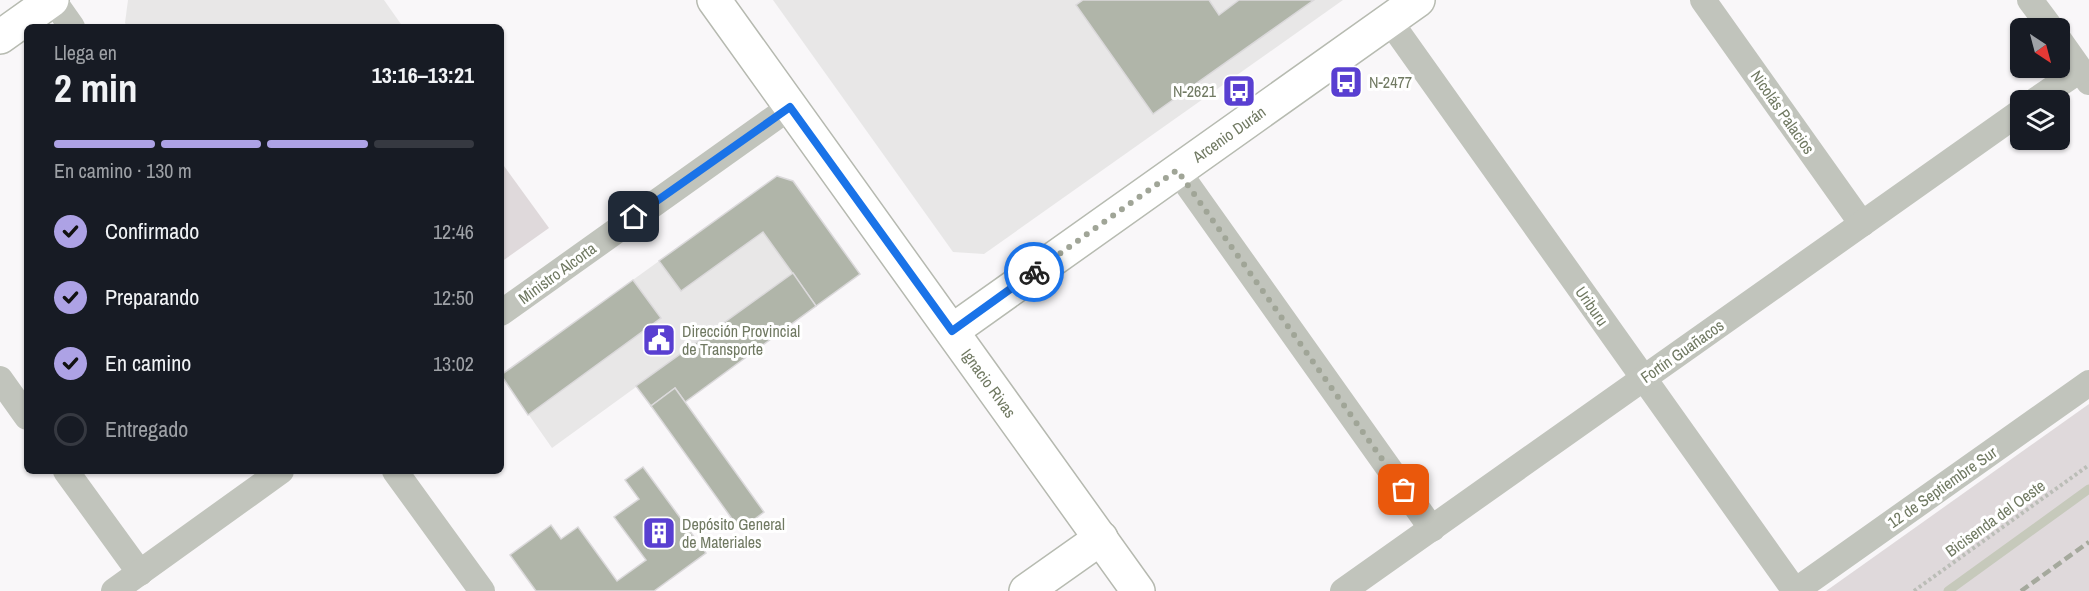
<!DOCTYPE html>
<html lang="es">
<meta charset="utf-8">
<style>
body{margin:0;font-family:"Archivo Narrow",sans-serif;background:#242831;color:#f1f3f6;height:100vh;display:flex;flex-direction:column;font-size:22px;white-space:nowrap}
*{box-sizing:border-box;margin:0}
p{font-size:20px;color:#9ea1a6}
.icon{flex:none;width:33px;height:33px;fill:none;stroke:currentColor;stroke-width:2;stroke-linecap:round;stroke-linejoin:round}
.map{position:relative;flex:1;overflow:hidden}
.sheet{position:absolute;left:24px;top:24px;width:480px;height:450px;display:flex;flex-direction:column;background:#171b24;border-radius:9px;box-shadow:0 2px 4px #0004}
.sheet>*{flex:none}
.needle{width:39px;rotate:144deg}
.tools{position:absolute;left:2010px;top:18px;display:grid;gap:12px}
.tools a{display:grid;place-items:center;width:60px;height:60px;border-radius:9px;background:#171b24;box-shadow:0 2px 4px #0004;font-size:30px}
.pin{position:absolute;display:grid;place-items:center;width:51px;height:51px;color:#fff;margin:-26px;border-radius:12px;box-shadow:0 3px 9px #0006}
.courier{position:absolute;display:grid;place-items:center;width:60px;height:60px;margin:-30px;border:4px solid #1a73e8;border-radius:50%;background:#fff;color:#222;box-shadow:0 2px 8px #0007}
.overview em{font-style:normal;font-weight:700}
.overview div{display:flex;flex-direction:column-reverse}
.overview{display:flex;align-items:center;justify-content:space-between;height:102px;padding:0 30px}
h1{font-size:39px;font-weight:700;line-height:45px}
.bar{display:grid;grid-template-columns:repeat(4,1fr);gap:9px 6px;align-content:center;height:72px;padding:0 30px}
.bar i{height:8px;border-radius:4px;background:#363941}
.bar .on{background:#ada2e5}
.bar p{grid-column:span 4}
ol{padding:0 30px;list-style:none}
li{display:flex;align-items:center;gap:18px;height:66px}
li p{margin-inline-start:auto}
li .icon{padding:6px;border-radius:50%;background:#ada2e5;color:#111;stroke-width:4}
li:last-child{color:#9ea1a6}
li i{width:33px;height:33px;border:3px solid #363941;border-radius:50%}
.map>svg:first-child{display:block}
.built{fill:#e8e7e7}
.green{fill:#dfd9db}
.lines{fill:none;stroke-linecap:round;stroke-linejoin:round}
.stream{stroke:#c6c9bb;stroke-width:9}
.building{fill:#b0b5a9;stroke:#dbd9db;stroke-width:1.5}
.secondary-casing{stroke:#b7bbb1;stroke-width:36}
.primary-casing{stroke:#b6b9b0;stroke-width:36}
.path{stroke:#bbbdb7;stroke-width:4;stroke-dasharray:3 3;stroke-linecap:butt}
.street{stroke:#c1c4bc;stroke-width:26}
.secondary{stroke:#fff;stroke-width:33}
.primary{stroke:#fff;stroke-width:33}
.rail{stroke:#a5a99d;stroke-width:4.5;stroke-dasharray:9 4.5;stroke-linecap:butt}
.done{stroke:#a0a597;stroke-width:6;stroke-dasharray:0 10.8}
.route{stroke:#1a73e8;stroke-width:8}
.labels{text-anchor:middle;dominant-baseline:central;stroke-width:6;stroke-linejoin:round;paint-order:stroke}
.poi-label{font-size:16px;fill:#707962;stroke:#fff;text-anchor:start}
.street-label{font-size:16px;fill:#707962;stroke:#fff}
</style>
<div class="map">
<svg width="2089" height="591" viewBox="0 0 2089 591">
<rect width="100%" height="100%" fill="#f9f7f9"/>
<g class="built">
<path d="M128 0H384L403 27H128L125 23Z"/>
<path d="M773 0H1343L984 254 953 252Z"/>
<path d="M777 176 793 181 860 274 685 402 675 388 651 406 636 387 552 448 501 375Z"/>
</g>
<g class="green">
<path d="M504 166 549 228 501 262V168Z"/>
<path d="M2089 404V591H1826Z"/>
</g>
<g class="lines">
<path class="stream" d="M1948 591 2089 489"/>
</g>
<g class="building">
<path d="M1083 0H1209L1219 15 1239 0H1314L1153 114 1076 5Z"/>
<path d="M777 176 793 181 860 274 816 306 763 232 681 291 659 261Z"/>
<path d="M793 273 816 306 685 402 675 388 651 406 636 386Z"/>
<path d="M633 280 661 318 528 415 501 375Z"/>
<path d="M675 388 764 512 740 530 651 406Z"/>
<path d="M643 467 706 553 654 591H536L510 555 551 525 561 539 578 527 617 581 646 560 614 517 639 499 625 480Z"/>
</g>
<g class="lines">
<g class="secondary-casing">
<g id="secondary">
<path d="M0 37 52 0"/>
<path d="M952 331 1418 0"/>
<path d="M1026 591 1101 538"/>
</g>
</g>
<g class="primary-casing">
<path id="primary" d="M714 0 1138 591"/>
</g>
<path class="path" d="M1914 591 2089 465"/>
<g class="street">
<path d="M53 0 72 27"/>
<path d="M1703 0 1862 224"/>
<path d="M2030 0 2051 28"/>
<path d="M1389 20 1795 591 2089 383"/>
<path d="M2060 41 2089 82"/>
<path d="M2036 100 2080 70"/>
<path d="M1177 170 1432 529"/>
<path d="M501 313 790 107"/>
<path d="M0 379 27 417"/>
<path d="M66 471 140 573"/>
<path d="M395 471 482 591"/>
<path d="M114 591 281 471"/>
<path d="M1343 591 2020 112"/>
</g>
<use href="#secondary" class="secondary"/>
<use href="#primary" class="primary"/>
<path class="rail" d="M2021 591 2089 542"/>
</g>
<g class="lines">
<path class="done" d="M1034 272 1177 170 1404 490"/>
<path class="route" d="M634 217 790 107 952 331 1034 272"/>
</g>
<defs>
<g id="bus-square" transform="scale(1.725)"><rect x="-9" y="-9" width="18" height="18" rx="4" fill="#593fd1" stroke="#fff"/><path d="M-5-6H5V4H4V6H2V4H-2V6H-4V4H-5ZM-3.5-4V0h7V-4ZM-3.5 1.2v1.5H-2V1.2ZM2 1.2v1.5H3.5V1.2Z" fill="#fff"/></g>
<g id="civic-square" transform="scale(1.725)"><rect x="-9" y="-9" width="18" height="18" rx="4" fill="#593fd1" stroke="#fff"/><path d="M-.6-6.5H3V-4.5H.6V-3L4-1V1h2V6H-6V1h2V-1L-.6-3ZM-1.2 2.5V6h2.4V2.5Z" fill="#fff"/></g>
<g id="building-square" transform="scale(1.725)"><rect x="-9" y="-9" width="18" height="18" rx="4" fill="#593fd1" stroke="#fff"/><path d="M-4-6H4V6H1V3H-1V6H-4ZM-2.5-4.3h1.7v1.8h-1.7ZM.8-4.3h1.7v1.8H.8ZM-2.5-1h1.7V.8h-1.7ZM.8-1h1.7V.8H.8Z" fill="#fff"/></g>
</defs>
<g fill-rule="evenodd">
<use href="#bus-square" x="1346" y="82"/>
<use href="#bus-square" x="1239" y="91"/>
<use href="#civic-square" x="659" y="340"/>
<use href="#building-square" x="659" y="533"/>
</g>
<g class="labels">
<g class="poi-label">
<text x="1369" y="82">N-2477</text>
<text x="1216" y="91" text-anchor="end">N-2621</text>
<text x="682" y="331">Dirección Provincial<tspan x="682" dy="18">de Transporte</tspan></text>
<text x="682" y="524">Depósito General<tspan x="682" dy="18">de Materiales</tspan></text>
</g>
<g class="street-label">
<text transform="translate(1783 112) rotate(55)">Nicolás Palacios</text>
<text transform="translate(1229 134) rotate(-35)">Arcenio Durán</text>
<text transform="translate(557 273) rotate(-36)">Ministro Alcorta</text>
<text transform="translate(1592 306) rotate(55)">Uriburu</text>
<text transform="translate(1682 351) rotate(-35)">Fortín Guañacos</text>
<text transform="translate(989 383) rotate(54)">Ignacio Rivas</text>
<text transform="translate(1942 487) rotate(-35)">12 de Septiembre Sur</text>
<text transform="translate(1995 518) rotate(-36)">Bicisenda del Oeste</text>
</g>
</g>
</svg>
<div class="tools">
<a><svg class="needle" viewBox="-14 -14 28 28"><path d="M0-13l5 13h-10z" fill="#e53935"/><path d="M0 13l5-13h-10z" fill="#9ea1a6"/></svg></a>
<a><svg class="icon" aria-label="layers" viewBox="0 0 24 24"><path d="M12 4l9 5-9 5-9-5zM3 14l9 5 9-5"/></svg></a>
</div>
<div class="pin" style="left:1404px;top:490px;background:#ea580c"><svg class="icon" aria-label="bag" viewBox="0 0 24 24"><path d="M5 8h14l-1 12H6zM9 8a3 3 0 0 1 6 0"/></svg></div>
<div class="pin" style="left:634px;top:217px;background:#1f2937"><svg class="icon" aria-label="home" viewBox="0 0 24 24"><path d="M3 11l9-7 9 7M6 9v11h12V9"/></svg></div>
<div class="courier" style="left:1034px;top:272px"><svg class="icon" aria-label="bike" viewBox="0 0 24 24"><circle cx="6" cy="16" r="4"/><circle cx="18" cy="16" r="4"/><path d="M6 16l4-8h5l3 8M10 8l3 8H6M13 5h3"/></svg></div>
<section class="sheet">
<div class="overview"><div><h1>2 min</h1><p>Llega en</p></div><em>13:16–13:21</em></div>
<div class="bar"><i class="on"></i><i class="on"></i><i class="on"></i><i></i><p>En camino · 130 m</p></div>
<ol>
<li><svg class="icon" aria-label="check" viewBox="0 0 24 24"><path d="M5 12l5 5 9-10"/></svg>Confirmado<p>12:46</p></li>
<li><svg class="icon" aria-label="check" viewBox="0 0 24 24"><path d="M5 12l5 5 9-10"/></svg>Preparando<p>12:50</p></li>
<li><svg class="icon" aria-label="check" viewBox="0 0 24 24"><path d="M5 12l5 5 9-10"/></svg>En camino<p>13:02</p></li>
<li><i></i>Entregado</li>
</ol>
</section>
</div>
